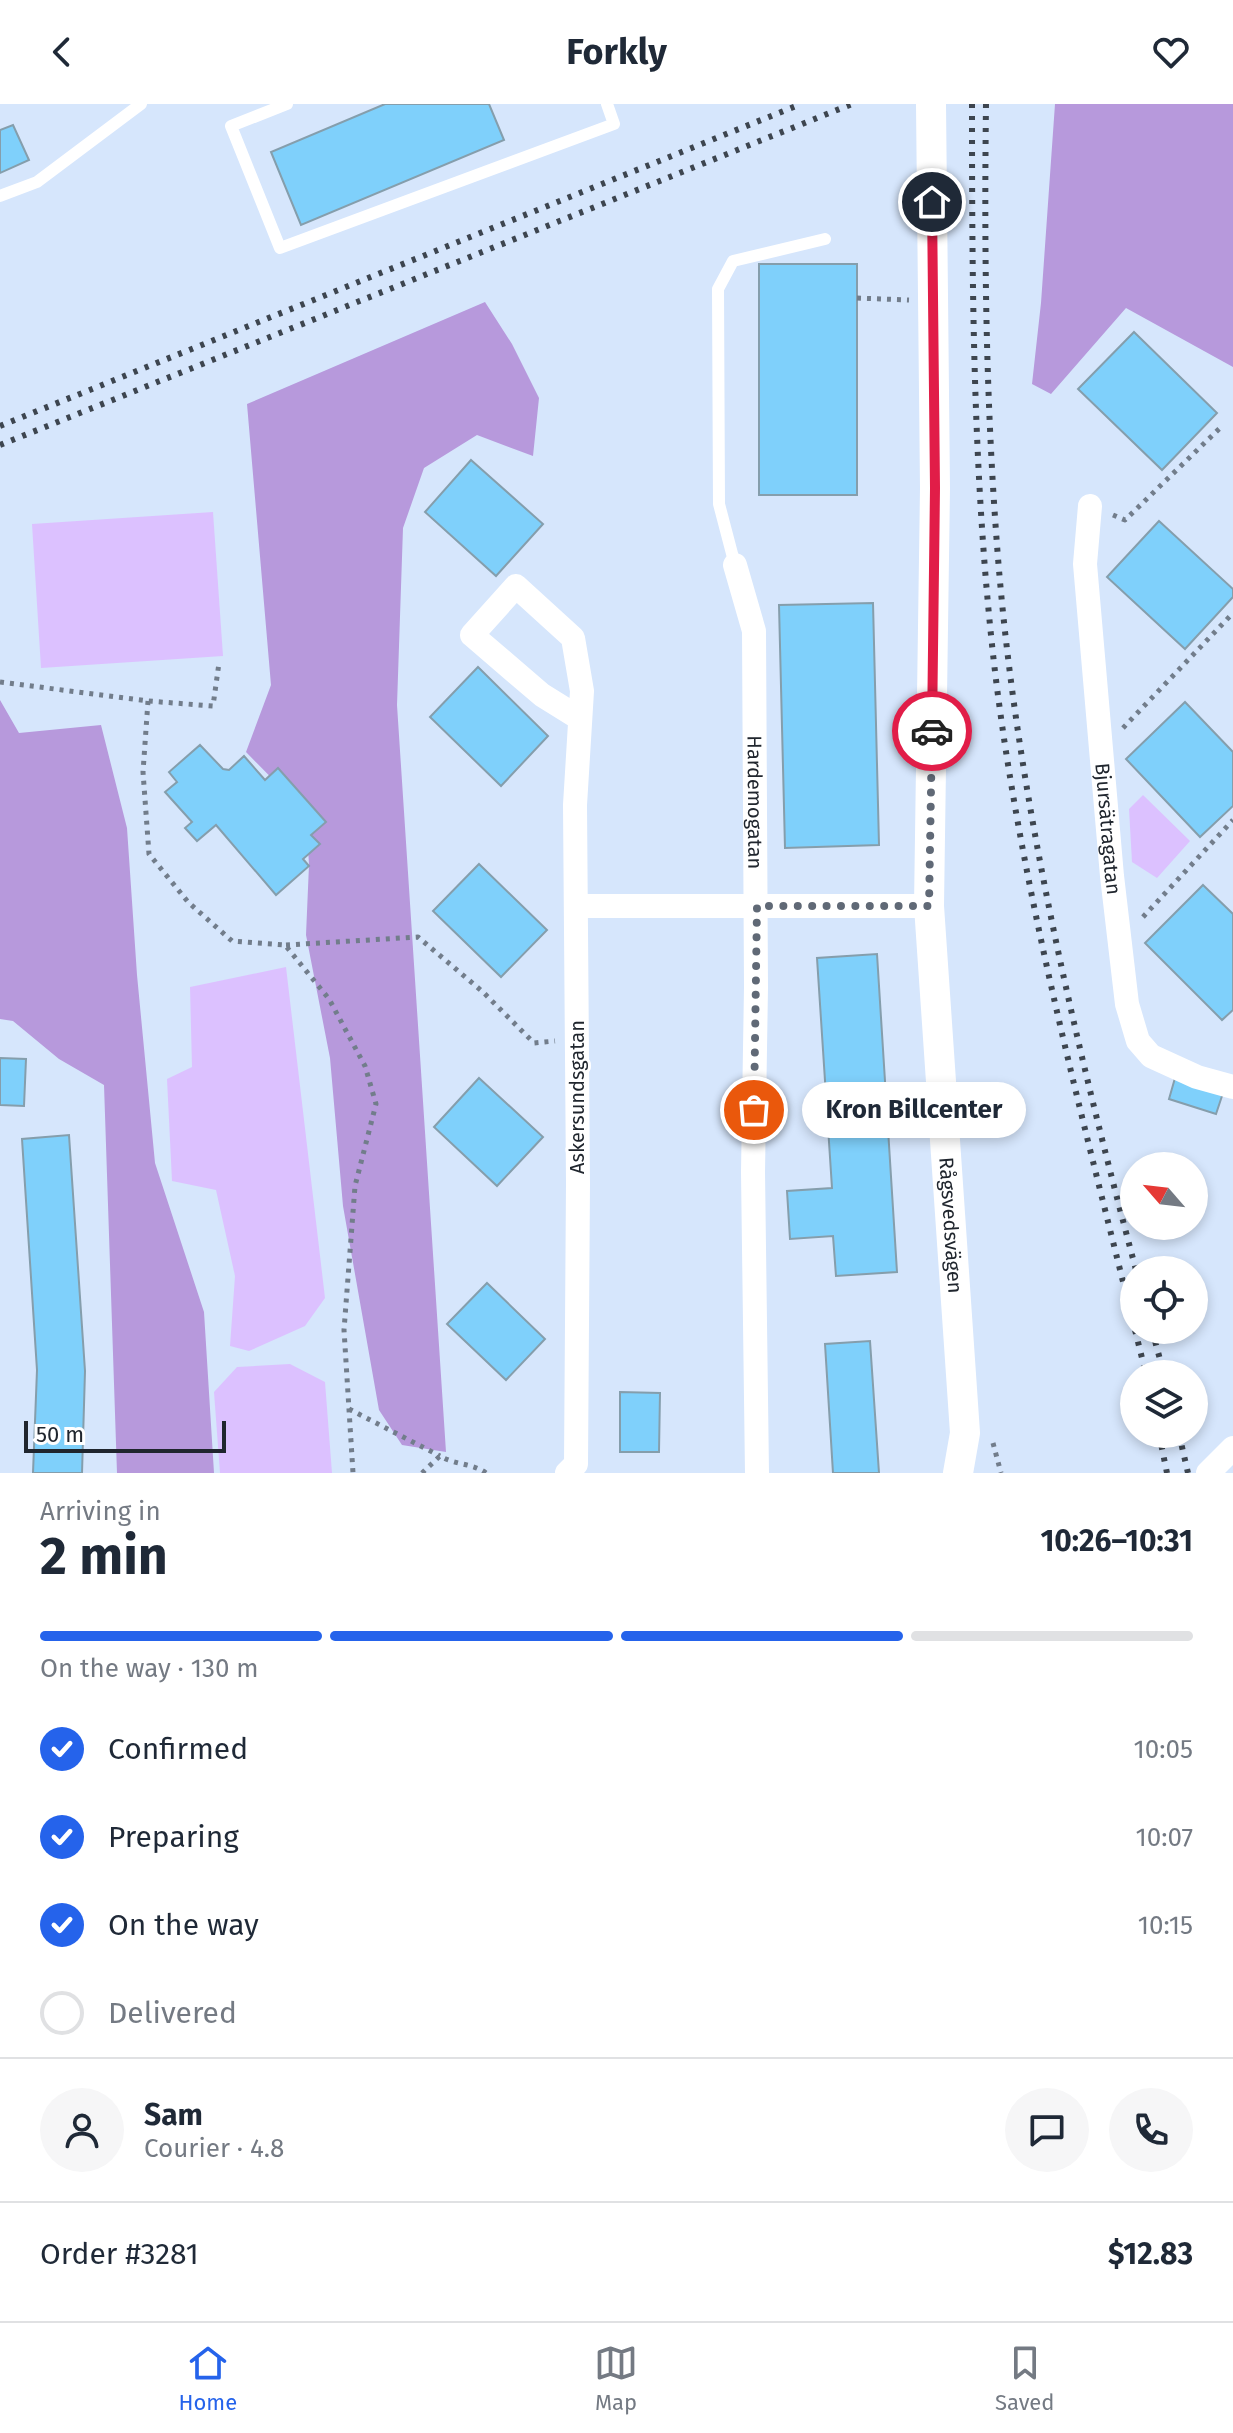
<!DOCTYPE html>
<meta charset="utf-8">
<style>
body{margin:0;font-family:"Fira Sans",sans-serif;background:#f6f6f7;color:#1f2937;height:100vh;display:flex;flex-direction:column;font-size:30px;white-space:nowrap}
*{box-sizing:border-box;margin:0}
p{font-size:26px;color:#747a83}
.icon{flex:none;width:44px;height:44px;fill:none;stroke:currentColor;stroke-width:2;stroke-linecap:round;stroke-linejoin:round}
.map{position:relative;height:1369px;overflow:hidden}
.drawer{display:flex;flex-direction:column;background:#fff;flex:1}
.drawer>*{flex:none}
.needle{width:52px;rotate:298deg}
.buttons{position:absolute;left:1120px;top:1048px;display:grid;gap:16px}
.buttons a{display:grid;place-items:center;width:88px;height:88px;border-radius:50%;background:#fff;box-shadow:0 4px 12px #0003;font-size:40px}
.scale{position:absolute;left:24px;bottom:20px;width:202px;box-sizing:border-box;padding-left:8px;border:4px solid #20262e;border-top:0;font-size:22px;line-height:28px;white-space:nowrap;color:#20262e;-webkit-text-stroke:6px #fff;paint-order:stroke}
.pin{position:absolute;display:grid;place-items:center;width:68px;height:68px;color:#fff;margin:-34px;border:4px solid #fff;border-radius:50%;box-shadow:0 2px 8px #0007}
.courier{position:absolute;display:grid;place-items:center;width:80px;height:80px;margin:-40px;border:6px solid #e11d48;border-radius:50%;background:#fff;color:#222;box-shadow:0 2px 10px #0007}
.bubble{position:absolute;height:56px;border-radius:28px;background:#fff;box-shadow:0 4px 12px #0003;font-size:26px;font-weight:700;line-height:56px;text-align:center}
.head em{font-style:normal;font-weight:700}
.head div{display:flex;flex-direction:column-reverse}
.head{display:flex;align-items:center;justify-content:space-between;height:136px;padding:0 40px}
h1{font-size:52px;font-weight:700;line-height:60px}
.bar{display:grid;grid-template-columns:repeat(4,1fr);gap:12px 8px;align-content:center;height:96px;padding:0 40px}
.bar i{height:10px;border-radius:6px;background:#e0e1e3}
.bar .on{background:#2563eb}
.bar p{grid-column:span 4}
.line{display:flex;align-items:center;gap:20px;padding:0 40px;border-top:2px solid #e0e1e3}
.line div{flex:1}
.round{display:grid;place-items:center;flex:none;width:84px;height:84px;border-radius:42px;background:#f6f6f7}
ol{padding:0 40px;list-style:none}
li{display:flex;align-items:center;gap:24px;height:88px}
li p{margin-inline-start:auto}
li .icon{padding:8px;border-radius:50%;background:#2563eb;color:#fff;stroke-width:4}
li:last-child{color:#747a83}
li i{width:44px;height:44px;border:4px solid #e0e1e3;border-radius:50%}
header{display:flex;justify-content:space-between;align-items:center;height:104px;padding:0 40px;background:#fff;font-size:36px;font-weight:700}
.dock{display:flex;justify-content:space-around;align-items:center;height:112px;border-top:2px solid #e0e1e3;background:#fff;font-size:22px;color:#747a83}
.dock a{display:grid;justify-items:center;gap:4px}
.dock .on{color:#2563eb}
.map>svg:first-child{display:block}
.green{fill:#dcc1ff}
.forest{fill:#b799dc}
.building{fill:#7fd0fb;stroke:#859eac;stroke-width:2}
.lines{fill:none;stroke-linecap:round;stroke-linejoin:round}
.path{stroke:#727d8b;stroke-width:5;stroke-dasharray:4 6;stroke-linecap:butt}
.service{stroke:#fff;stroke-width:12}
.minor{stroke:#fff;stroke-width:24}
.tertiary{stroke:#fff;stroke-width:30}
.rail{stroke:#3d454f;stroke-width:6;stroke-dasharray:4 8;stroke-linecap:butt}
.done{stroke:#606976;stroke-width:8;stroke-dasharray:0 14.4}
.route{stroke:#e11d48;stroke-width:10}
.labels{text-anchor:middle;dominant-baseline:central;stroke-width:6;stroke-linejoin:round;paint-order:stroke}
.street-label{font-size:20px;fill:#20262e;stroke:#fff}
</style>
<header><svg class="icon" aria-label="back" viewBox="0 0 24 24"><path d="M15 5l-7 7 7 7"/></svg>Forkly<svg class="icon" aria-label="heart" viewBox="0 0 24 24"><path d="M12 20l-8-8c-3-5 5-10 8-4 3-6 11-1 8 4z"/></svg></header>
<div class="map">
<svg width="1233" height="1369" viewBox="0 0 1233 1369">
<rect width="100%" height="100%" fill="#d6e6fc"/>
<g class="green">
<path d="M213 408 223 552 41 564 32 420Z"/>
<path d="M1143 691 1190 737 1157 774 1132 758 1129 705Z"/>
<path d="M286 863 325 1194 305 1222 249 1247 230 1242 235 1172 216 1086 172 1077 167 975 192 963 190 883Z"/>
<path d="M290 1260 325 1278 332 1369H220L214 1288 237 1263Z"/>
</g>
<g class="forest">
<path d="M1055 0H1233V263L1126 204 1051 290 1032 280 1041 199Z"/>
<path d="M485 198 512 240 539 294 533 352 477 331 424 364 403 424 397 601 446 1348 402 1341 379 1306 343 1102 330 954 306 831 309 761 306 709 246 648 271 581 247 300Z"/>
<path d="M0 596 19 629 101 621 127 724 137 871 155 1059 204 1208 214 1369H117L104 981 59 955 13 917 0 915Z"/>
</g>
<g class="building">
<path d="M385 0H489L504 36 301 121 271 48Z"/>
<path d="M13 21 29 56 0 69V26Z"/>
<rect x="759" y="160" width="98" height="231"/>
<path d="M1134 228 1217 309 1162 366 1078 285Z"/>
<path d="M471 356 543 420 496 472 425 408Z"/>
<path d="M1159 417 1233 485V493L1185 545 1107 473Z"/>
<path d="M873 499 879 741 785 744 779 501Z"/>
<path d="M478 563 548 632 501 682 430 613Z"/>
<path d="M1185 598 1233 648V702L1200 733 1126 655Z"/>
<path d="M200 641 223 665 229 666 244 652 265 676 278 664 326 718 311 731 320 740 303 755 309 762 276 791 216 721 197 737 185 724 192 718 165 688 177 678 169 668Z"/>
<path d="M479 760 547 826 501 873 433 807Z"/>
<path d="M1203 781 1233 810V906L1222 916 1145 839Z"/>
<path d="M877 850 897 1168 836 1172 833 1132 790 1135 787 1087 832 1084 817 854Z"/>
<path d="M0 954 26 955 24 1002 0 1001Z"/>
<path d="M479 974 543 1033 497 1082 434 1023Z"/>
<path d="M1175 974 1223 989 1216 1010 1169 995Z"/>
<path d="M69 1031 85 1267 82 1369H33L37 1266 22 1035Z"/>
<path d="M487 1179 545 1235 506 1276 447 1220Z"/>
<path d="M870 1237 879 1369H833L825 1240Z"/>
<path d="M620 1288 660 1289 659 1348H620Z"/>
</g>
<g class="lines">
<g class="path">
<path d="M857 194 909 196"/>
<path d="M1113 411 1125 416 1220 324"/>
<path d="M0 578 148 597 213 602 219 559"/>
<path d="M148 597 143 668 149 750 188 798 232 837 285 841 329 895 365 962 376 1000 355 1082 344 1226 353 1369"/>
<path d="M1123 624 1233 509"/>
<path d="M1143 813 1233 716"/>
<path d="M286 841 418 833 483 888 534 939 555 937"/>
<path d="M349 1305 440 1352"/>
<path d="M993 1339 1001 1369"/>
<path d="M422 1369 440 1352C455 1361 472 1359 486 1369"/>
</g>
<g class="service">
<path d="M287 0 231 22 280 144 614 20 607 0"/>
<path d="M0 92 37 78 141 0"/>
<path d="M735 461 719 400 718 185 733 157 825 135"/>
</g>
<g class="minor">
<path id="s1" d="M1090 402 1085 460 1112 772 1127 900 1138 937 1151 952 1197 973 1233 983"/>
<path id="s2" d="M735 461 754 527 756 883 753 1068 757 1369"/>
<path d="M576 802H929"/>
<path d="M567 1369 576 1360 578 1079 575 701 582 587 573 534 516 482 472 531 542 591 579 614"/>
<path d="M1208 1369 1233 1344"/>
</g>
<path class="tertiary" id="s3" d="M931 0 935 384 929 802 965 1329 958 1369"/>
<g class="rail">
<path d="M972 0C972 187 973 373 994 559 1020 783 1080 1003 1134 1222"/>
<path d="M986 0C984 156 986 311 999 466 1019 702 1075 937 1136 1166"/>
<path d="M0 322 801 0"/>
<path d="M0 341 852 0"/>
<path d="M1135 1226 1146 1270"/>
<path d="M1152 1226 1164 1270"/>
<path d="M1159 1330 1167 1369"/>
<path d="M1179 1330 1188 1369"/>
</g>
</g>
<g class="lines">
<path class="done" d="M754 1006 757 802H929L932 627"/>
<path class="route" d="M932 627 935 384 932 98"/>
</g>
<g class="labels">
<g class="street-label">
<text stroke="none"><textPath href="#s2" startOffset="240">Hardemogatan</textPath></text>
<text stroke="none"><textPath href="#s1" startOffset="324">Bjursätragatan</textPath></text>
<text transform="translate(577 993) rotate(-90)">Askersundsgatan</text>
<text stroke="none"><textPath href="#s3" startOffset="1122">Rågsvedsvägen</textPath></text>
</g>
</g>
</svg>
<div class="buttons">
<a><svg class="needle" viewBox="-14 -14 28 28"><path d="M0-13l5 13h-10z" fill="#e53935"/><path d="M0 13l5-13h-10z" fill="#747a83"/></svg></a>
<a><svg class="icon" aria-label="locate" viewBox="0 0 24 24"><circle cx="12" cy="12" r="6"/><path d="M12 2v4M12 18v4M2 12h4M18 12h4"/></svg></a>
<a><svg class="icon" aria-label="layers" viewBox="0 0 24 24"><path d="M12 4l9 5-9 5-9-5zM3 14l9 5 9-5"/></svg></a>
</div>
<div class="scale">50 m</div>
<div class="pin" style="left:754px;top:1006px;background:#ea580c"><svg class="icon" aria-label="bag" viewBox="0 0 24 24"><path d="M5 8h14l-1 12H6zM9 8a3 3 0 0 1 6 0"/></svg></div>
<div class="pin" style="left:932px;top:98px;background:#1f2937"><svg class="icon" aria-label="home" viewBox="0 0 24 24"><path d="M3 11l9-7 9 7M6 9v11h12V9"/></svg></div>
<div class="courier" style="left:932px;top:627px"><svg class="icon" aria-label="car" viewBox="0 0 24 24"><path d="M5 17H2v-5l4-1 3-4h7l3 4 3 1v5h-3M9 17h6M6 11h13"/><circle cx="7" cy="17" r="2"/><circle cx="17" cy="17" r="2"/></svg></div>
<div class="bubble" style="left:802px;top:978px;width:224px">Kron Billcenter</div>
</div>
<section class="drawer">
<div class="head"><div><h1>2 min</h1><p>Arriving in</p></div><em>10:26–10:31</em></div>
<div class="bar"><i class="on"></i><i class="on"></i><i class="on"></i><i></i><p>On the way · 130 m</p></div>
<ol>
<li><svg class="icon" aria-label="check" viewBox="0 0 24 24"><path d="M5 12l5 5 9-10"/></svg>Confirmed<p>10:05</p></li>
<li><svg class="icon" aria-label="check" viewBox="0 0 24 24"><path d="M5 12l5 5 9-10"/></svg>Preparing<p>10:07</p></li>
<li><svg class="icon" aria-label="check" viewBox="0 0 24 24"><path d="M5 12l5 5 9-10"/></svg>On the way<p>10:15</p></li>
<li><i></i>Delivered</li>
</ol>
<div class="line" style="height:144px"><a class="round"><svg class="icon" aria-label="person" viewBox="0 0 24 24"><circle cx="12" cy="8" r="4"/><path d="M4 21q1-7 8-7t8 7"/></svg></a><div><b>Sam</b><p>Courier · 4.8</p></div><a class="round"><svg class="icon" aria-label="chat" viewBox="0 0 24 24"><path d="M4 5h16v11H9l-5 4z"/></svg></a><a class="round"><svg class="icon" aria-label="phone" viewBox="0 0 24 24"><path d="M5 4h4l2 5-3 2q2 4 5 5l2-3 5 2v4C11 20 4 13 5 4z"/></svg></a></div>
<div class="line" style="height:104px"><div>Order #3281</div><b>$12.83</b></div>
</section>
<nav class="dock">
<a class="on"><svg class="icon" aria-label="home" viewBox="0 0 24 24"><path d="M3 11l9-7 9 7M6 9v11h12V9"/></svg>Home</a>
<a><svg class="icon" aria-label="map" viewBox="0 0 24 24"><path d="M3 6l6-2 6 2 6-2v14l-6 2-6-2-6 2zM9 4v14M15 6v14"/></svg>Map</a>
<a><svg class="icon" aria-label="saved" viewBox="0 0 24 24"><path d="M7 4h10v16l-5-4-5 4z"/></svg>Saved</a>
</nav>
